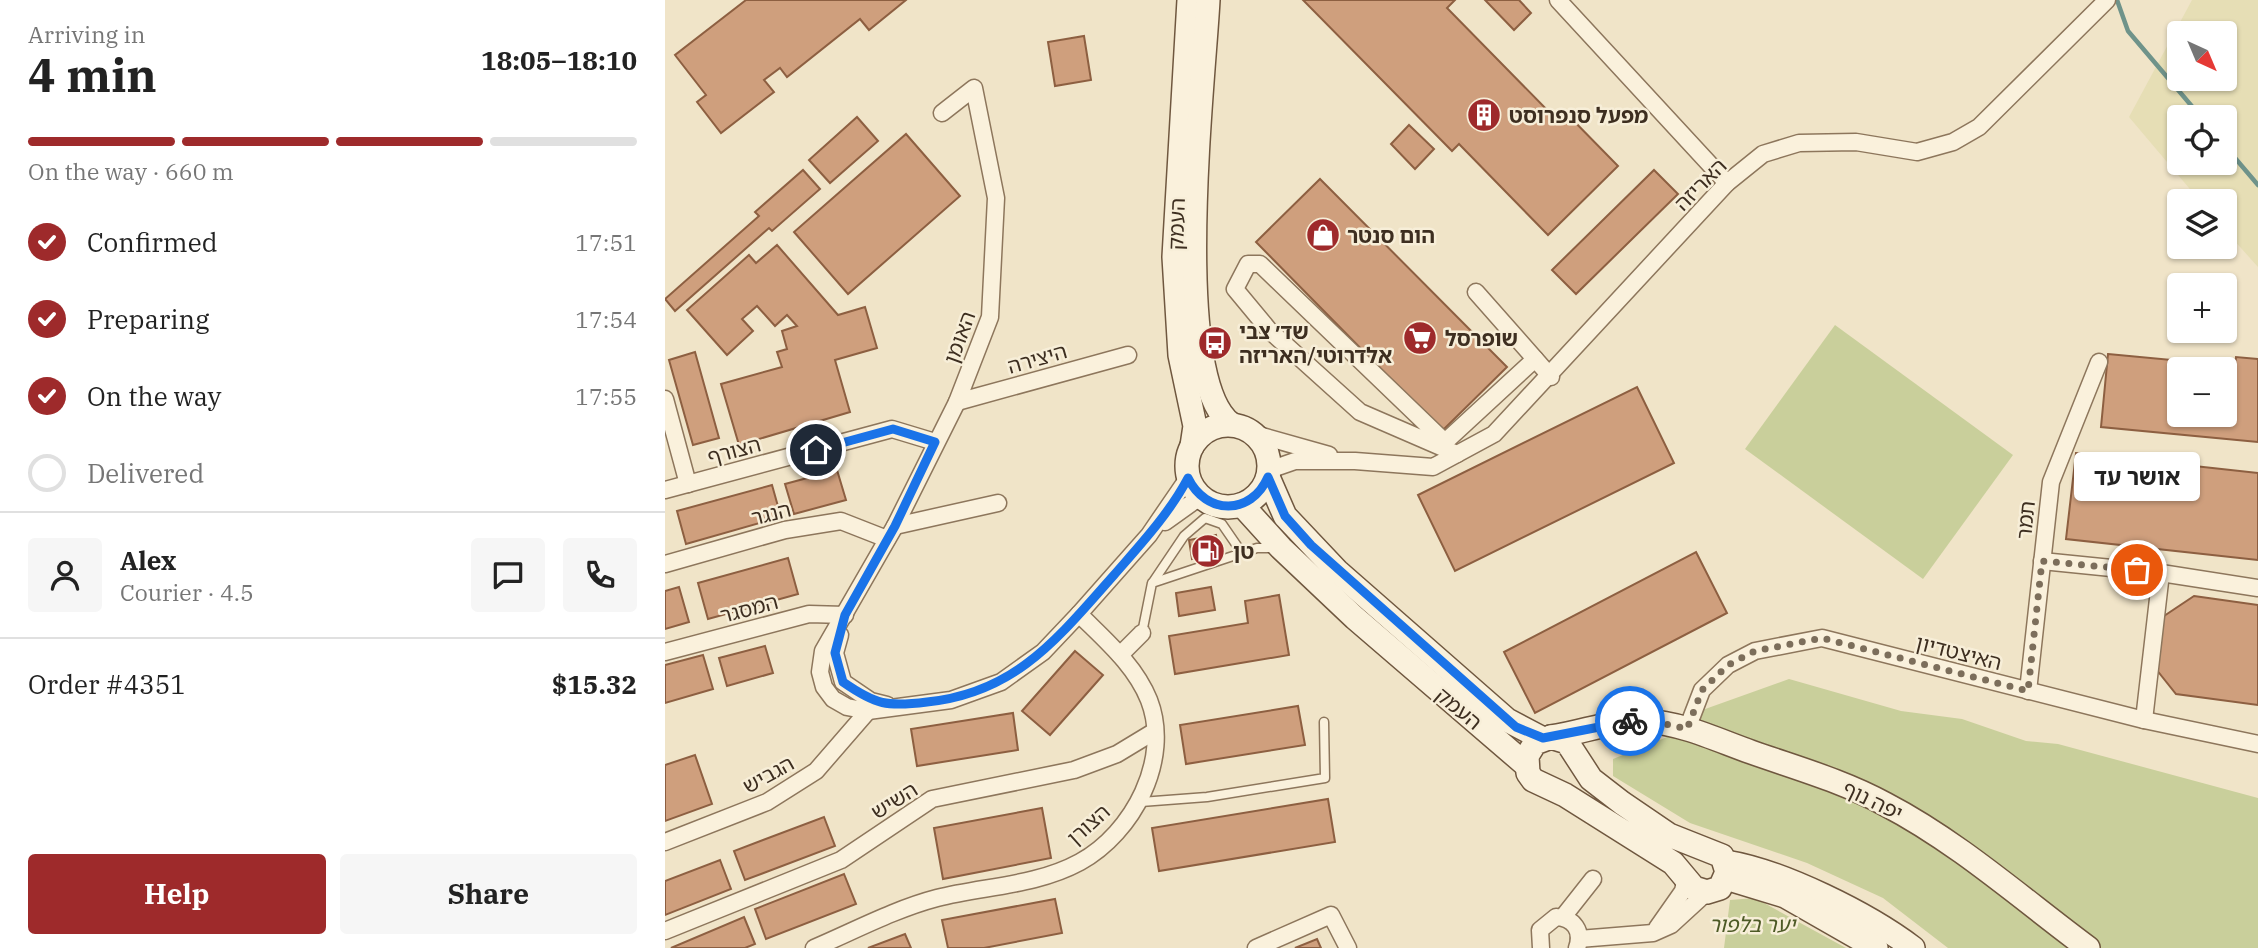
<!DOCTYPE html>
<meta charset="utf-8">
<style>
body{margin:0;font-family:"IBM Plex Serif","Noto Sans Hebrew",serif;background:#f6f6f6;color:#222;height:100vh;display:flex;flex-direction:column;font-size:26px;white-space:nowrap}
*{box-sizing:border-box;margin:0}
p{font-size:23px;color:#767676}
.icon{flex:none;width:38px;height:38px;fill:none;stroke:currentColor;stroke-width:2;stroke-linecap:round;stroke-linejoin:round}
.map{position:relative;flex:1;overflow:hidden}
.drawer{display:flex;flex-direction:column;background:#fff;width:665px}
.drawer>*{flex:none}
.needle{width:46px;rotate:136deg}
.fabs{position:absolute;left:1502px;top:21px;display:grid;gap:14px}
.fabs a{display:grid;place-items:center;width:70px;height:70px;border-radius:7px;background:#fff;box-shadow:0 2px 5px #0004;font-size:35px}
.pin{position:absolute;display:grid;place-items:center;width:60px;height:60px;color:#fff;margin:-30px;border:4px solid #fff;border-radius:50%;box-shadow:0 2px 7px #0007}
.courier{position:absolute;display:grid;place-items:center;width:70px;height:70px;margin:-35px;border:5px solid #1a73e8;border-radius:50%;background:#fff;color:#222;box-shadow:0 2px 9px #0007}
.bubble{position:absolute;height:49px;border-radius:7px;background:#fff;box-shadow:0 2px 5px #0004;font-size:23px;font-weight:700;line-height:49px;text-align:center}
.summary em{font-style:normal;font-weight:700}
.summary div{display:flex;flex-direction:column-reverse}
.summary{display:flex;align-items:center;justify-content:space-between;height:119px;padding:0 28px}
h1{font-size:46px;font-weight:700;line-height:52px}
.bar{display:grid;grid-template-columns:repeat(4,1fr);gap:10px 7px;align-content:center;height:84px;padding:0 28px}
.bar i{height:9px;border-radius:5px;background:#e0e0e0}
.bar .current{background:#9e2a2b}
.bar p{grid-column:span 4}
.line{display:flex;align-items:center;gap:18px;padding:0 28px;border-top:2px solid #e0e0e0}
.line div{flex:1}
.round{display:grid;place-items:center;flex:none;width:74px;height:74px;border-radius:7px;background:#f6f6f6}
ol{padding:0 28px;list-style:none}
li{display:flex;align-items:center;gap:21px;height:77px}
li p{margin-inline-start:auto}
li .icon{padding:7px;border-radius:50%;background:#9e2a2b;color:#fff;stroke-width:4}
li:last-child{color:#767676}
li i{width:38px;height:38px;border:4px solid #e0e0e0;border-radius:50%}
.primary-button{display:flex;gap:14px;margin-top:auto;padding:14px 28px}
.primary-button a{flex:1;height:80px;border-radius:7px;background:#9e2a2b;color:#fff;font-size:28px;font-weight:700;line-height:80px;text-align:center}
.primary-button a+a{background:#f6f6f6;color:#222}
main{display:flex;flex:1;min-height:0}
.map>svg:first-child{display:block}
.farmland{fill:#e6deb5;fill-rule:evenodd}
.green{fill:#c9cf9b}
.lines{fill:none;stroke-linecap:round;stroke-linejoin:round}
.stream{stroke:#6f938a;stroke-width:4.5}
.building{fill:#cf9f7d;stroke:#8d5f41;stroke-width:2;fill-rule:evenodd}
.lane-casing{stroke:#8d765c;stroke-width:11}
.street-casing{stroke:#8d765c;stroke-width:19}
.secondary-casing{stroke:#6f573f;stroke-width:26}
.lane{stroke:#faf1dc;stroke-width:8}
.street{stroke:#faf1dc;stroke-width:16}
.secondary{stroke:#faf1dc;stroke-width:23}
.done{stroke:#7c6e5b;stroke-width:7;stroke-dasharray:0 12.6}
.route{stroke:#1a73e8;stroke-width:9}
.labels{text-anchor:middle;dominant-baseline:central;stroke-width:5;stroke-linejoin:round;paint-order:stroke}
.poi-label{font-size:21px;font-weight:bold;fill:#3d2e20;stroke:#f7eed8;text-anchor:start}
.street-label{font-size:21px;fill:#3d2e20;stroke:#f7eed8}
.park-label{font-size:21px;font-style:italic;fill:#4d5a26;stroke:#f7eed8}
</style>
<main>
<section class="drawer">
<div class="summary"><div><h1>4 min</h1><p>Arriving in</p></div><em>18:05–18:10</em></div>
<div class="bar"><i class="current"></i><i class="current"></i><i class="current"></i><i></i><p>On the way · 660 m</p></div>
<ol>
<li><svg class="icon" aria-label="check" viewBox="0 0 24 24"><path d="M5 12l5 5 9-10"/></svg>Confirmed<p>17:51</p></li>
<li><svg class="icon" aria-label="check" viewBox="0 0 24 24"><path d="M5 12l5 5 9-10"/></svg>Preparing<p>17:54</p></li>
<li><svg class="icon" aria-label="check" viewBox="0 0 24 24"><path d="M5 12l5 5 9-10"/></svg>On the way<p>17:55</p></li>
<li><i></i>Delivered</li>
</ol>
<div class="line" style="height:126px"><a class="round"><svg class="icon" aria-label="person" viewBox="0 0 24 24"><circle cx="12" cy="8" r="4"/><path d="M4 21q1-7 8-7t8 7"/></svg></a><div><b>Alex</b><p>Courier · 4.5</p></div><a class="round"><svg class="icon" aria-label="chat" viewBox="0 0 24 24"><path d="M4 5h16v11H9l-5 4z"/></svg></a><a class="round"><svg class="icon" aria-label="phone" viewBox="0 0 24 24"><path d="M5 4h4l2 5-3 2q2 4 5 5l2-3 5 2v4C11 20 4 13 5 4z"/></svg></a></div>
<div class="line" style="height:91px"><div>Order #4351</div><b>$15.32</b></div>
<div class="primary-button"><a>Help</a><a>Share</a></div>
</section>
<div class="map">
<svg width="1593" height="948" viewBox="0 0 1593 948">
<rect width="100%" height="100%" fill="#f0e4c8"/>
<path class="farmland" d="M1527 0H1593V267L1559 229V201H1535L1464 117ZM1514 33H1559V79H1514ZM1514 117H1559V163H1514Z"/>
<g class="green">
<path d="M1170 325 1348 455 1258 579 1080 449Z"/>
<path d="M1124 679 1236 711 1297 719 1361 741 1393 744 1593 798V948H1283L1218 898 1142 863 1025 823 948 776V759L1002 737 1029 713Z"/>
<path d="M1090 898 1181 948H1059L1065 900Z"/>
</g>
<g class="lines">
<g class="stream">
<path d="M1452 0 1463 31 1536 117"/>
<path d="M1559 145 1593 185"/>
</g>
</g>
<g class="building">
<path d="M81 0H241L204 30 195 19 122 77 115 68 99 80 109 92 56 133 32 102 41 95 10 55Z"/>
<path d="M638 0H790L782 8 891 119 899 111 953 166 883 235 794 144 787 151Z"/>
<path d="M820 0H854L866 13 849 30Z"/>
<path d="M419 36 426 80 390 86 383 42Z"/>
<path d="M192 117 213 141 165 183 144 160Z"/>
<path d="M744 125 769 149 750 169 726 144Z"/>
<path d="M241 134 295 196 183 294 129 232Z"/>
<path d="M138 170 155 189 107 231 104 228 10 311 0 299 94 216 90 212Z"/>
<path d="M989 170 1013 194 911 294 887 270Z"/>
<path d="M655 179 842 367 777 431 591 242Z"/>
<path d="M112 245 173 315 200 307 212 348 170 360 185 412 74 445 56 384 117 367 112 352 122 349 117 331 132 326 122 315 110 326 92 306 77 319 88 331 62 355 22 310 84 255 91 263Z"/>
<path d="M30 352 54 438 28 445 4 360Z"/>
<path d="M1443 354 1570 366 1571 357 1593 359V442L1436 427ZM1514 369H1559V415H1514Z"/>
<path d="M972 387 1009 463 790 571 753 495Z"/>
<path d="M1411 453 1593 473V560L1401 539Z"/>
<path d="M172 470 181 500 129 514 120 484Z"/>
<path d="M107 485 116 517 21 544 12 511Z"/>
<path d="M551 535 555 554 527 559 524 540Z"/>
<path d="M1031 552 1062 613 870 713 839 652Z"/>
<path d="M123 558 133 594 43 619 33 583Z"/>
<path d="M14 587 24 622 0 629V591Z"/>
<path d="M546 587 550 610 514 616 511 593Z"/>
<path d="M614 595 624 655 510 674 504 636 583 623 580 601Z"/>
<path d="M1529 596 1593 605V705L1511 694 1491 669 1496 618Z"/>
<path d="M100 646 108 673 62 686 54 658Z"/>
<path d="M410 651 438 675 385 735 357 711Z"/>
<path d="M38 655 48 689 0 703V665Z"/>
<path d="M633 706 640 745 521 764 515 725Z"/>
<path d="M348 713 353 750 252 766 246 729Z"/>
<path d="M30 755 47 804 0 821V765Z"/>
<path d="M663 799 670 842 494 871 487 828Z"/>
<path d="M377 808 386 858 278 879 269 828Z"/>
<path d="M159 817 170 846 80 880 69 851Z"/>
<path d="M55 860 66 889 0 915V881Z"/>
<path d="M179 874 191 904 101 939 90 909Z"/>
<path d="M390 899 397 933 319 948H283L277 920Z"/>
<path d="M79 917 90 944 80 948H6Z"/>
<path d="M240 934 246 948H203Z"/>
<path d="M652 939 656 948H630Z"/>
</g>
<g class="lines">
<g class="lane-casing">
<g id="lane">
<path d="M488 582 519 536 540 518 557 524 577 553"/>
<path d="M477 633 487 583 592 548H610"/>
<path d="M476 802 542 797 660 778 659 722"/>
</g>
</g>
<g class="street-casing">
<g id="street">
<path d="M893 0 1062 183"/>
<path d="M277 113 309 88 331 198 325 317 292 402 230 526 158 651 155 672 159 687 168 699 182 707 203 711 286 700 336 682 378 652 414 614 484 535 523 478"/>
<path d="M811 292 886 377"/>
<path d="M0 399 23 484"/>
<path d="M292 402 463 355"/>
<path d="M590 434 664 455"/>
<path d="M792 454 695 412 604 330 570 289 583 264H595L780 442 870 359"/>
<path d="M604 470 630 461H690L768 467 829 434 1062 183 1098 154 1134 143 1191 142 1252 152 1288 142 1314 127 1442 0"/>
<path d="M0 490 227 429 270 442"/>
<path d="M500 522 535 497"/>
<path d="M230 526 333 503"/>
<path d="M1377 561 1496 573 1593 588"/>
<path d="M0 564 120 530 176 521 222 539"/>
<path d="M175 635 170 653 178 682 206 701 222 705"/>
<path d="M0 652 144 614 180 615"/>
<path d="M455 655 477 633"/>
<path d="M1363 691 1386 482 1434 362"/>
<path d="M1479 720 1496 573"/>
<path d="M1022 729 1037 690 1063 665 1090 651 1157 638 1479 720 1593 744"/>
<path d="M0 842 102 802 151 771 203 711"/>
<path d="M898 917 928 879"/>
<path d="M992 928 1018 891 1021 876"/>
<path d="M0 931 176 860 267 799 409 770 452 754 490 731"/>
<path d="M914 939 988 933 1006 925 1042 892"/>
<path d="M149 948C189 931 230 909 272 898 319 886 371 886 415 862 468 833 507 759 484 700 470 665 440 640 414 614"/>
<path d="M591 948 666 915 683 948"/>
<path d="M876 948 875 930 891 917C909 918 918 931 912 948"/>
</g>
</g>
<g class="secondary-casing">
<g id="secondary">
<path d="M524 0 509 257 515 355 530 426 527 446"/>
<path d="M543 0C539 79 504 378 566 424"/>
<circle cx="563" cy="466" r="41"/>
<path d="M603 477 620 516 672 571 842 720 878 739"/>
<path d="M577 505 616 548 690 618 861 765"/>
<path d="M886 737C917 733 949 719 980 721 1017 723 1052 740 1086 752 1131 768 1178 781 1220 804 1293 842 1357 899 1423 948"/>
<path d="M886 737 902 742 926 779 957 803 1004 835 1057 856 1062 872 1055 888 1042 892 1029 888 1008 863 900 795 868 780 863 773 862 756 870 743Z"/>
<path d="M1061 862C1117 871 1203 914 1248 948"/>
<path d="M1061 878 1120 896 1211 948"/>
</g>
</g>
<use href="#lane" class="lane"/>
<use href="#street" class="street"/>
<use href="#secondary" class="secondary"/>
</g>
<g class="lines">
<path class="done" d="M965 721 991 722 1022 729 1037 690 1063 665 1090 651 1157 638 1363 691 1377 561 1472 570"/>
<path class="route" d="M151 450 228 429 270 442 230 526 180 615 170 653 178 682C211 705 222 707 262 702 351 693 393 638 449 575 475 545 504 514 523 478 541 515 586 516 603 477L620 516 646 545 851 727 878 738 965 721"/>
</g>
<defs>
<g id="building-disc" transform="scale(1.75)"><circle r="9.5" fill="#9e2a2b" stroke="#f7eed8"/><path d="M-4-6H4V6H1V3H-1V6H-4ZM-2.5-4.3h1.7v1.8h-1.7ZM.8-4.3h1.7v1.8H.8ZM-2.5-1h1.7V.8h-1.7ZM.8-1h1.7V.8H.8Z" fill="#fff"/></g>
<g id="shop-disc" transform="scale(1.75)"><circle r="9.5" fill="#9e2a2b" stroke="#f7eed8"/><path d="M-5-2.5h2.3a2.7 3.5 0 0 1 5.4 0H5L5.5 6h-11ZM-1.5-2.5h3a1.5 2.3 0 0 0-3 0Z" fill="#fff"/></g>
<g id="supermarket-disc" transform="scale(1.75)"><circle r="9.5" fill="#9e2a2b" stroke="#f7eed8"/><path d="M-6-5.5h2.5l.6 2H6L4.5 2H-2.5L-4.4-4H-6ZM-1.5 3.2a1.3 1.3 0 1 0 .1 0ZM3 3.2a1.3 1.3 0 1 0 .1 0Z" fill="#fff"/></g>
<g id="bus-disc" transform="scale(1.75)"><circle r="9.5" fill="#9e2a2b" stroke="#f7eed8"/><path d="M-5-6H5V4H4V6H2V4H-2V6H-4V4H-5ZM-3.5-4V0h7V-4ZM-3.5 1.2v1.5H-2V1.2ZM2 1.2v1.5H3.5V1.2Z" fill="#fff"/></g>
<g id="fuel-disc" transform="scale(1.75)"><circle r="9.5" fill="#9e2a2b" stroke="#f7eed8"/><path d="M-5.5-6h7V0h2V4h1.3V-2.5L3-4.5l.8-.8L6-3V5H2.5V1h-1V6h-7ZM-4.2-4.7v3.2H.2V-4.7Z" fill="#fff"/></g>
</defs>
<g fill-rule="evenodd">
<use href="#building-disc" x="819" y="115"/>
<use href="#shop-disc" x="658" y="235"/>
<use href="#supermarket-disc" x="755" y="338"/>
<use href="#bus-disc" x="550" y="343"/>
<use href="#fuel-disc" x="543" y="551"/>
</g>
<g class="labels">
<g class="poi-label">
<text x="844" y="115">מפעל סנפרוסט</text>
<text x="682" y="235">הום סנטר</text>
<text x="574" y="331">שד׳ צבי<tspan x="574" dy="24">אלדרוטי/האריזה</tspan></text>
<text x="780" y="338">שופרסל</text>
<text x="568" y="551">טן</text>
</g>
<g class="street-label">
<text transform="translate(1035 184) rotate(-45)">האריזה</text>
<text transform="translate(511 224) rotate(-88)">העמק</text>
<text transform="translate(294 337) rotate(-70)">האומן</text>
<text transform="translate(372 358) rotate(-16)">היצירה</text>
<text transform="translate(69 450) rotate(-15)">הצורף</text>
<text transform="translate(106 513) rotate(-14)">הנגר</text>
<text transform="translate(1360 520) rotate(-84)">תמר</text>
<text transform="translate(84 608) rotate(-15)">המסגר</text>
<text transform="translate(1294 652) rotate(14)">האיצטדיון</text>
<text transform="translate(794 708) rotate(40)">העמק</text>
<text transform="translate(103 774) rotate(-29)">הגביש</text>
<text transform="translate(229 800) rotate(-32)">השיש</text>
<text transform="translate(1208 800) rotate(26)">יפה נוף</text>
<text transform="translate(423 824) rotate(-42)">הצורן</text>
</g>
<g class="park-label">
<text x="1087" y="924">יער בלפור</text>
</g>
</g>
</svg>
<div class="fabs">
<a><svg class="needle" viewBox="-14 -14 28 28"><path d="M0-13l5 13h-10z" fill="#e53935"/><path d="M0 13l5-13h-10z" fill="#767676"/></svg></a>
<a><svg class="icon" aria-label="locate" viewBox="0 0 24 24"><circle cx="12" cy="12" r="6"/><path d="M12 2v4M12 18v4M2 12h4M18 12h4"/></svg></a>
<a><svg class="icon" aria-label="layers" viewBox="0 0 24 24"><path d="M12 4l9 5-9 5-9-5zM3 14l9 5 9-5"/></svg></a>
<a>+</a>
<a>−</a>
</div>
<div class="pin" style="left:1472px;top:570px;background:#ea580c"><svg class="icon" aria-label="bag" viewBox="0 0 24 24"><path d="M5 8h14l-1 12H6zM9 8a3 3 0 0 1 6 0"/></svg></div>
<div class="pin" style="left:151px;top:450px;background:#1f2937"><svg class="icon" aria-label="home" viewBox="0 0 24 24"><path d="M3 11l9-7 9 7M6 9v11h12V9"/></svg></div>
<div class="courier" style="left:965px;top:721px"><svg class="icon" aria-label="bike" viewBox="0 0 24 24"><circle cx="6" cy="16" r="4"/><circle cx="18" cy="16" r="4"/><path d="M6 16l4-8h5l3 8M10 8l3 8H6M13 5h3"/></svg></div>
<div class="bubble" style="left:1409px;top:452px;width:126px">אושר עד</div>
</div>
</main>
